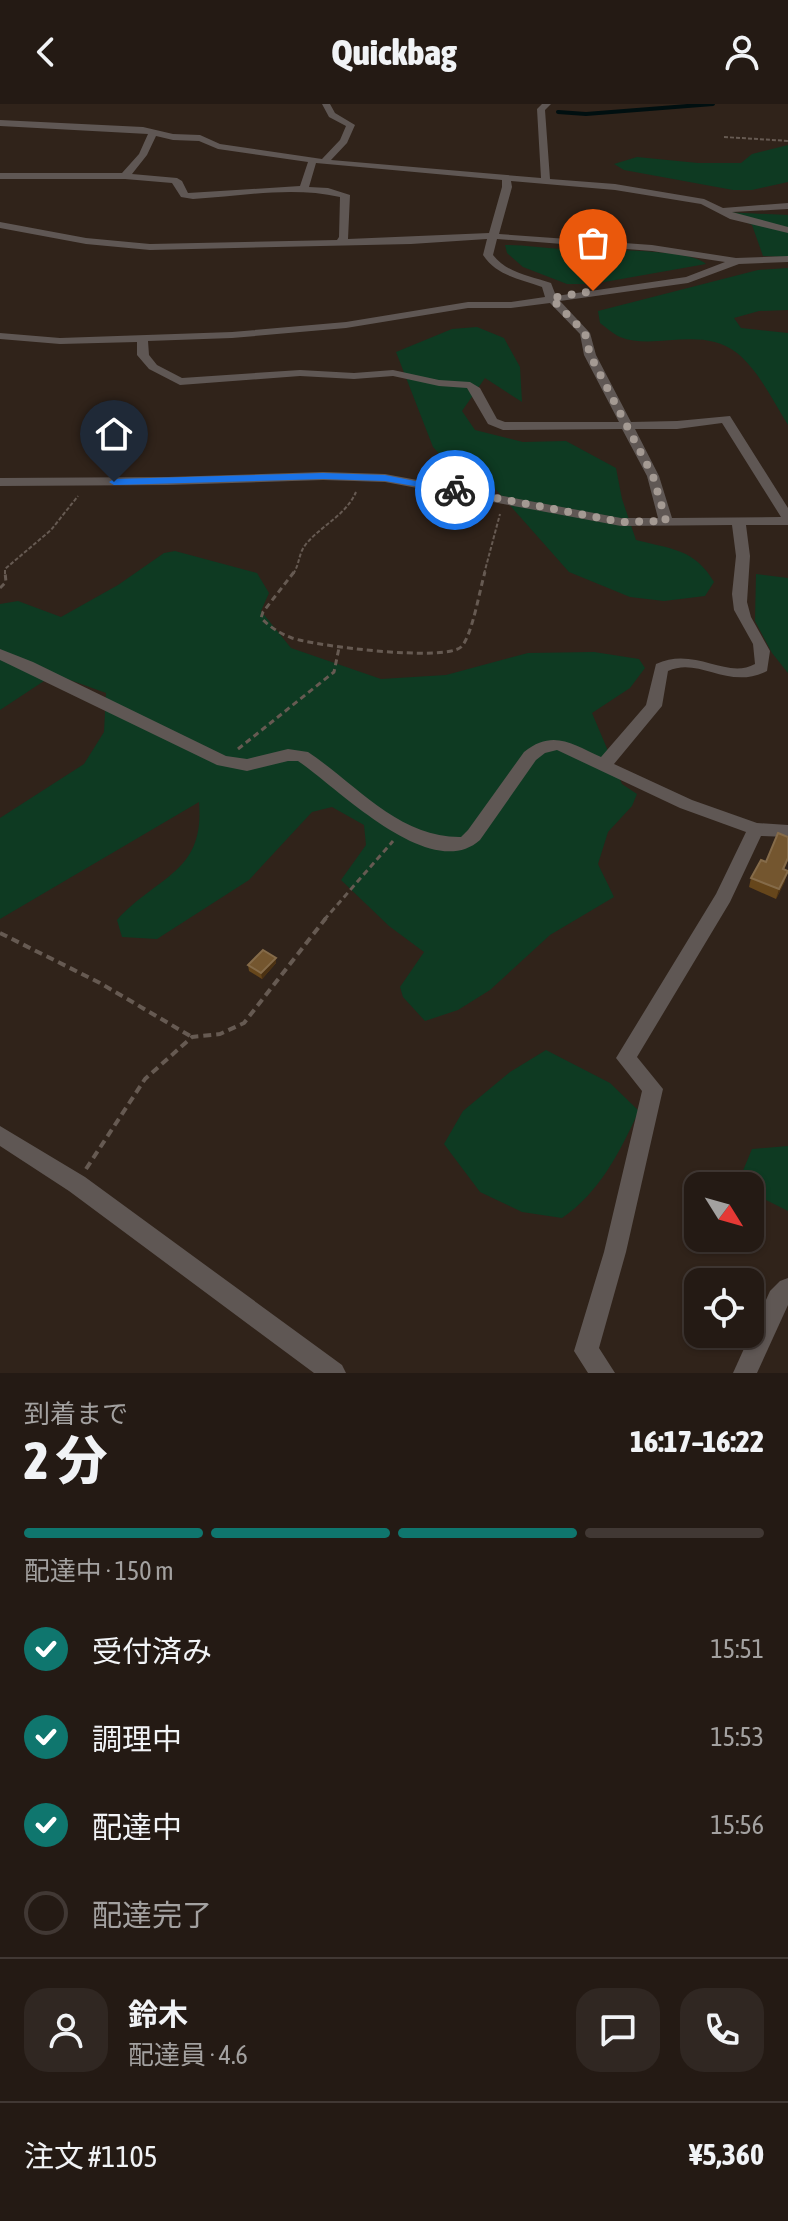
<!DOCTYPE html>
<html lang="ja">
<meta charset="utf-8">
<style>
body{margin:0;font-family:"Asap Condensed","Noto Sans JP",sans-serif;background:#302722;color:#f1f3f6;height:100vh;display:flex;flex-direction:column;font-size:30px;white-space:nowrap}
*{box-sizing:border-box;margin:0}
p{font-size:26px;color:#a3a1a0}
.icon{flex:none;width:44px;height:44px;fill:none;stroke:currentColor;stroke-width:2;stroke-linecap:round;stroke-linejoin:round}
.map{position:relative;height:1269px;overflow:hidden}
.side{display:flex;flex-direction:column;background:#241a14;flex:1}
.side>*{flex:none}
.needle{width:52px;rotate:127deg}
.fabs{position:absolute;left:684px;top:1068px;display:grid;gap:16px}
.fabs a{display:grid;place-items:center;width:80px;height:80px;border-radius:16px;background:#241a14;box-shadow:0 2px 6px #0004,0 0 0 2px #413834;font-size:40px}
.pin{position:absolute;display:grid;place-items:center;width:68px;height:68px;color:#fff;margin:-82px -34px;border-radius:50% 50% 50% 0;rotate:-45deg;box-shadow:0 0 8px #0007}
.pin .icon{rotate:45deg}
.courier{position:absolute;display:grid;place-items:center;width:80px;height:80px;margin:-40px;border:6px solid #1a73e8;border-radius:50%;background:#fff;color:#222;box-shadow:0 2px 10px #0007}
.head em{font-style:normal;font-weight:800}
.head div{display:flex;flex-direction:column-reverse}
.head{display:flex;align-items:center;justify-content:space-between;height:136px;padding:0 24px}
h1{font-size:52px;font-weight:800;line-height:60px}
.bar{display:grid;grid-template-columns:repeat(4,1fr);gap:12px 8px;align-content:center;height:96px;padding:0 24px}
.bar i{height:10px;border-radius:6px;background:#413834}
.bar .current{background:#0f766e}
.bar p{grid-column:span 4}
.line{display:flex;align-items:center;gap:20px;padding:0 24px;border-top:2px solid #413834}
.line div{flex:1}
.round{display:grid;place-items:center;flex:none;width:84px;height:84px;border-radius:24px;background:#302722}
ol{padding:0 24px;list-style:none}
li{display:flex;align-items:center;gap:24px;height:88px}
li p{margin-inline-start:auto}
li .icon{padding:8px;border-radius:50%;background:#0f766e;color:#fff;stroke-width:4}
li:last-child{color:#a3a1a0}
li i{width:44px;height:44px;border:4px solid #413834;border-radius:50%}
header{display:flex;justify-content:space-between;align-items:center;height:104px;padding:0 24px;background:#241a14;font-size:36px;font-weight:800}
.map>svg:first-child{display:block}
.green{fill:#0e3a22}
.lines{fill:none;stroke-linecap:round;stroke-linejoin:round}
.stream{stroke:#000f10;stroke-width:4}
.path-far2{stroke:#665a52;stroke-width:2;stroke-dasharray:4 2;stroke-linecap:butt}
.path-far1{stroke:#665a52;stroke-width:3;stroke-dasharray:6 4;stroke-linecap:butt}
.path{stroke:#665a52;stroke-width:4;stroke-dasharray:8 5;stroke-linecap:butt}
.street{fill:#5f5754;fill-rule:evenodd}
.wall{fill:#66461b}
.shaded-wall{fill:#4b3112}
.building{fill:#74562f;stroke:#856b49;stroke-width:2}
.route{fill:#1a73e8}
.done{stroke:#a49a93;stroke-width:8;stroke-dasharray:0 14.4}
</style>
<header><svg class="icon" aria-label="back" viewBox="0 0 24 24"><path d="M15 5l-7 7 7 7"/></svg>Quickbag<svg class="icon" aria-label="person" viewBox="0 0 24 24"><circle cx="12" cy="8" r="4"/><path d="M4 21q1-7 8-7t8 7"/></svg></header>
<div class="map">
<svg width="788" height="1269" viewBox="0 0 788 1269">
<rect width="100%" height="100%" fill="#30231a"/>
<g class="green">
<path d="M788 41V78L752 86H733L624 66 614 60 637 53 698 59H741L752 50Z"/>
<path d="M724 108 788 111V153L763 152 752 121Z"/>
<path d="M505 141C524 141 543 144 562 145 590 147 688 143 706 160L593 180H567L523 163 507 149Z"/>
<path d="M788 164V206L759 207 734 214 741 224 788 229V321C773 297 759 267 737 249 701 221 655 247 620 233 613 230 606 223 600 219L598 207 758 166Z"/>
<path d="M477 223 504 234 520 263 522 298 485 274 462 307 475 326 523 338 566 337 616 364 622 395 636 436C671 445 695 445 714 478L705 492 664 497 630 493 569 468 491 380 450 361 433 343 396 248 452 225Z"/>
<path d="M175 447 257 469 269 489 261 507 291 544 381 575 446 571 528 549 594 548 639 555 645 564 630 584 592 609 622 680 637 690 632 702 608 728 598 760 614 793 550 831 490 886 458 906 425 917 403 893 400 883 424 848 389 822 341 776 366 741 364 721 332 703 312 708 249 776 157 835 122 833 117 816C158 771 205 769 199 698L0 815V714L84 660 104 628 106 589 59 572 44 577 0 606V500L18 497 61 513 118 481 164 449Z"/>
<path d="M756 470 788 474V569L772 549 755 517Z"/>
<path d="M546 946 610 979 639 1007C619 1049 600 1088 562 1114L522 1108 480 1088 444 1040 463 1007 510 968Z"/>
<path d="M788 1042V1107L750 1088V1082L737 1081 752 1045Z"/>
</g>
<g class="lines">
<path class="stream" d="M558 8 586 10 713 0"/>
<g class="path-far2">
<path d="M724 33 788 37"/>
<path d="M5 470V465L51 426 78 392"/>
<path d="M293 470C300 460 298 450 306 440 322 421 346 411 356 388"/>
<path d="M484 470 500 410"/>
</g>
<g class="path-far1">
<path d="M294 468 263 508 261 514C270 523 279 529 292 534 316 542 444 558 461 543 472 533 480 484 485 468"/>
<path d="M0 484 6 478 5 468"/>
<path d="M238 645 334 568 339 544"/>
<path d="M324 816 393 737"/>
</g>
<g class="path">
<path d="M0 829 100 879 192 933"/>
<path d="M86 1065 145 975 192 933 220 930 244 919 326 814"/>
</g>
<g class="street">
<path d="M322 0H330L335 9 355 21 347 39 331 56 541 74 537 5 542 0H551L545 6 550 75 615 80 704 95 723 104 788 99V105L732 108 788 123V129L730 115 701 100 615 86 511 77 512 83 499 130 652 141 736 154 788 152V158L739 160 688 179 560 197 590 229 596 251 631 318 677 317 730 312 788 404V421H746L750 452 747 498 751 513 770 547 767 567C728 587 699 552 668 567L662 602 614 660 692 696 757 719 788 721V733L761 732 730 798 637 953 663 985 626 1148 599 1244 615 1269H588L574 1247 604 1148 642 987 616 954 716 790 746 728 680 704 557 646 545 649 536 656 480 736C431 780 338 684 298 657H288L247 667 217 661 0 556V545L33 558 226 652 247 655 288 645 308 648C356 680 399 734 461 733L468 726 524 648C553 625 572 640 601 653L646 601 656 560C695 542 726 576 755 560L753 540 734 506 732 490 736 452 732 421 621 422 385 378 323 376 168 381 0 382V374L168 373 323 368 385 370 621 414H658L647 372 622 325 503 326 488 320 467 284 439 282 393 272 354 275 300 272 180 281 149 265 137 251V238L60 240 0 235V229L60 234 232 228 346 218 468 198H511L545 193 542 183C520 175 497 172 483 151L487 135 411 140 150 146 86 140 0 124V118L86 134 150 140 337 136 339 133 340 93C292 82 242 92 193 95L181 93 172 79 125 75H0V69H122L139 50 148 30 0 22V16L143 23 173 30 200 31 220 40 322 55 340 36 346 22 329 13ZM156 32 173 36 199 37 218 45 308 58 300 82 188 89 182 77 177 74 132 70 147 51ZM316 59 502 76V83L489 129 348 135 350 91 328 84 309 83ZM497 135 652 147 725 158 686 173 556 192 551 179C530 172 507 169 493 151ZM550 199 580 230 584 251 619 318H505L497 315 480 284 470 278 439 276 393 266 354 269 300 266 182 274 157 261 149 251 148 237 232 234 346 224 468 204H511ZM722 319 781 413 672 414 659 372 635 325H677Z"/>
<path d="M0 1022 85 1073 342 1261 346 1269H314L69 1087 0 1042Z"/>
<path d="M788 1174V1201L757 1269H733L770 1187 780 1177Z"/>
</g>
</g>
<g class="wall">
<path d="M788 733V756L784 766 785 777 776 795 749 783 751 774Z"/>
<path d="M276 859 262 875 249 867 248 861Z"/>
</g>
<g class="shaded-wall">
<path d="M788 767 785 777 776 795 779 785Z"/>
<path d="M276 854V859L262 875 261 869Z"/>
</g>
<g class="building">
<path d="M778 729 788 733V754L783 765 788 767 779 785 751 774 761 756 766 758Z"/>
<path d="M263 846 276 854 261 869 248 861Z"/>
</g>
<path class="route" d="M323 369 385 371 460 386 455 389 385 377 323 375 114 381 109 378 114 375Z"/>
<g class="lines">
<path class="done" d="M455 386 621 418 666 417 653 372 590 251 585 229 551 194 593 187"/>
</g>
</svg>
<div class="fabs">
<a><svg class="needle" viewBox="-14 -14 28 28"><path d="M0-13l5 13h-10z" fill="#e53935"/><path d="M0 13l5-13h-10z" fill="#a3a1a0"/></svg></a>
<a><svg class="icon" aria-label="locate" viewBox="0 0 24 24"><circle cx="12" cy="12" r="6"/><path d="M12 2v4M12 18v4M2 12h4M18 12h4"/></svg></a>
</div>
<div class="pin" style="left:593px;top:187px;background:#ea580c"><svg class="icon" aria-label="bag" viewBox="0 0 24 24"><path d="M5 8h14l-1 12H6zM9 8a3 3 0 0 1 6 0"/></svg></div>
<div class="pin" style="left:114px;top:378px;background:#1f2937"><svg class="icon" aria-label="home" viewBox="0 0 24 24"><path d="M3 11l9-7 9 7M6 9v11h12V9"/></svg></div>
<div class="courier" style="left:455px;top:386px"><svg class="icon" aria-label="bike" viewBox="0 0 24 24"><circle cx="6" cy="16" r="4"/><circle cx="18" cy="16" r="4"/><path d="M6 16l4-8h5l3 8M10 8l3 8H6M13 5h3"/></svg></div>
</div>
<section class="side">
<div class="head"><div><h1>2 分</h1><p>到着まで</p></div><em>16:17–16:22</em></div>
<div class="bar"><i class="current"></i><i class="current"></i><i class="current"></i><i></i><p>配達中 · 150 m</p></div>
<ol>
<li><svg class="icon" aria-label="check" viewBox="0 0 24 24"><path d="M5 12l5 5 9-10"/></svg>受付済み<p>15:51</p></li>
<li><svg class="icon" aria-label="check" viewBox="0 0 24 24"><path d="M5 12l5 5 9-10"/></svg>調理中<p>15:53</p></li>
<li><svg class="icon" aria-label="check" viewBox="0 0 24 24"><path d="M5 12l5 5 9-10"/></svg>配達中<p>15:56</p></li>
<li><i></i>配達完了</li>
</ol>
<div class="line" style="height:144px"><a class="round"><svg class="icon" aria-label="person" viewBox="0 0 24 24"><circle cx="12" cy="8" r="4"/><path d="M4 21q1-7 8-7t8 7"/></svg></a><div><b>鈴木</b><p>配達員 · 4.6</p></div><a class="round"><svg class="icon" aria-label="chat" viewBox="0 0 24 24"><path d="M4 5h16v11H9l-5 4z"/></svg></a><a class="round"><svg class="icon" aria-label="phone" viewBox="0 0 24 24"><path d="M5 4h4l2 5-3 2q2 4 5 5l2-3 5 2v4C11 20 4 13 5 4z"/></svg></a></div>
<div class="line" style="height:104px"><div>注文 #1105</div><b>¥5,360</b></div>
</section>
